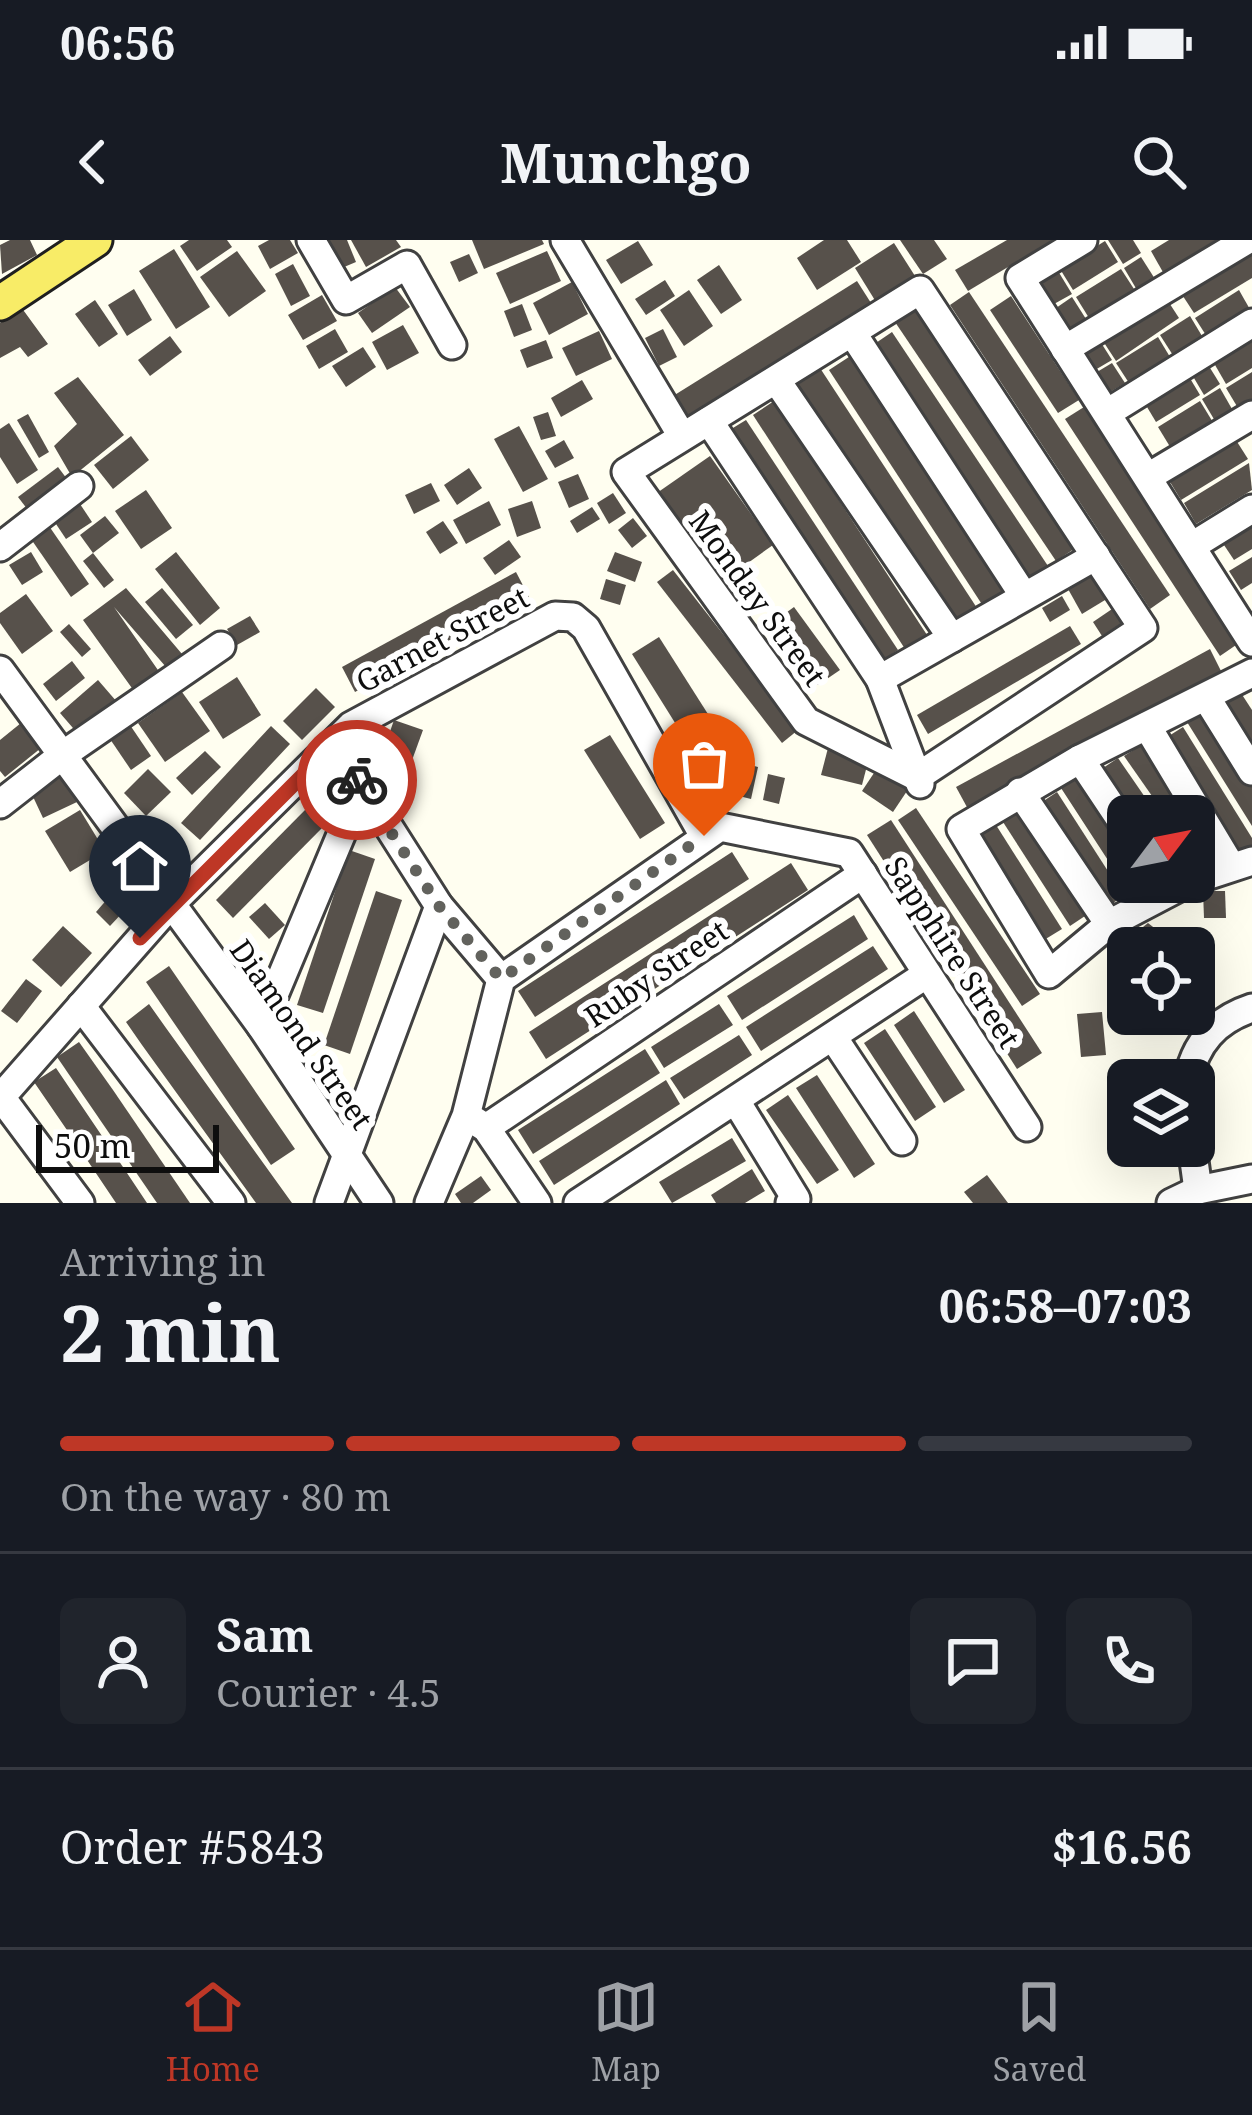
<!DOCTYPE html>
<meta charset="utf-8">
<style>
body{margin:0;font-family:"Noto Serif",serif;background:#20242c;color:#f1f3f6;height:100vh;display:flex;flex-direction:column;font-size:45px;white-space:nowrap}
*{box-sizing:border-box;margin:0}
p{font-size:39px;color:#9ea1a6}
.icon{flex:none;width:66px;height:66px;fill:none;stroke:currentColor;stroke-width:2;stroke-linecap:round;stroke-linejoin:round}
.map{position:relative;height:963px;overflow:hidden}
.sheet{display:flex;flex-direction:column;background:#171b24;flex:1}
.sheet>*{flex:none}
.needle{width:78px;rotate:58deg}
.tools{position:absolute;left:1107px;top:555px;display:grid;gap:24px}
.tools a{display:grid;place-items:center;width:108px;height:108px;border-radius:18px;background:#171b24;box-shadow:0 12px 48px #0002;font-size:60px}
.scale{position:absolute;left:36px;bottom:30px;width:183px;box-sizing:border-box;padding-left:12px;border:6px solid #0e0e0e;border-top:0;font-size:33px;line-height:42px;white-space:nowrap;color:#0e0e0e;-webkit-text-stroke:9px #fff;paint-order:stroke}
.pin{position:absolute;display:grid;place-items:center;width:102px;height:102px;color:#fff;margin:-123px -51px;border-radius:50% 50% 50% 0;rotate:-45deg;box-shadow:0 0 12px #0007}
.pin .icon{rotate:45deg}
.courier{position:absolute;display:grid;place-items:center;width:120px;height:120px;margin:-60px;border:9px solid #be3726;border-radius:50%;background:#fff;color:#222;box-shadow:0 3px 15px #0007}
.head em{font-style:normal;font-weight:700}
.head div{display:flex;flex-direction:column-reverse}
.head{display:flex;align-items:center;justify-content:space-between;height:204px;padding:0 60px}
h1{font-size:78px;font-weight:700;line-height:90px}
.bar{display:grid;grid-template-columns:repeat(4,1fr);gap:18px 12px;align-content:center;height:144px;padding:0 60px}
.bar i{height:15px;border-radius:9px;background:#363941}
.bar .active{background:#be3726}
.bar p{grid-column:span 4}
.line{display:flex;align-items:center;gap:30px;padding:0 60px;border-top:3px solid #363941}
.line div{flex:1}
.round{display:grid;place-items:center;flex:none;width:126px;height:126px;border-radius:18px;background:#20242c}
.status{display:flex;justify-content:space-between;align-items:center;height:84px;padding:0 60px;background:#171b24;direction:ltr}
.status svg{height:33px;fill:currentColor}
header{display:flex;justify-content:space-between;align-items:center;height:156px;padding:0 60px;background:#171b24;font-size:54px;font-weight:700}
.dock{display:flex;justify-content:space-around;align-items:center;height:168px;border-top:3px solid #363941;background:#171b24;font-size:33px;color:#9ea1a6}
.dock a{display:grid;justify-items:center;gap:6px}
.dock .active{color:#be3726}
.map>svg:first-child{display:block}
.building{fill:#57514b}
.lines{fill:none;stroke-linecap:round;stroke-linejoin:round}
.minor-casing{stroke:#414141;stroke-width:33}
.major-casing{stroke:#1f1f1f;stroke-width:39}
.minor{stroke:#fff;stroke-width:27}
.major{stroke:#f8ec67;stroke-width:33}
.done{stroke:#62625d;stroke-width:12;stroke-dasharray:0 21.6}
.route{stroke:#be3726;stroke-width:15}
.labels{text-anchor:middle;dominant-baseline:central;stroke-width:12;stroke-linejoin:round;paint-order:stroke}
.street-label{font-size:30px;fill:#0e0e0e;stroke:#fff}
</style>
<div class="status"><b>06:56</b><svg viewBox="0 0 49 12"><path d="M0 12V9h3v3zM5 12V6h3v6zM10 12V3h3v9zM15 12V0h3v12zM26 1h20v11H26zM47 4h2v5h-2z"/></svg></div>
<header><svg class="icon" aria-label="back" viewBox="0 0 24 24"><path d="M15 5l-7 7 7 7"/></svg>Munchgo<svg class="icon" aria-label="search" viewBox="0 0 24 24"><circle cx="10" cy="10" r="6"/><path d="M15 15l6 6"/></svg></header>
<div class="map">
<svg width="1252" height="963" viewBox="0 0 1252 963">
<rect width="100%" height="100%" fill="#fffef0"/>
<g class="building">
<path d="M10 0H30L37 15 2 34 0 5Z"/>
<path d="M189 0H227L232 7 197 31 180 6Z"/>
<path d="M269 0H290L298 13 270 29 258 6Z"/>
<path d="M324 0H347L356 22 337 30Z"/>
<path d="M351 0H396L401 7 366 27Z"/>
<path d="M472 0H542L544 4 484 29Z"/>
<path d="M824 0H847L861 22 817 50 797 18Z"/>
<path d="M900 0H934L947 19 923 34Z"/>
<path d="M1007 0H1053L968 51 955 30Z"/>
<path d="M1108 0H1133L1141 13 1123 24Z"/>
<path d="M1169 0H1221L1164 34 1151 11Z"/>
<path d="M638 1 653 25 621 44 606 20Z"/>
<path d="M1105 1 1118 22 1073 50 1060 29Z"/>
<path d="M894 3 915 36 876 62 855 28Z"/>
<path d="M1252 6V38L1194 73 1179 50Z"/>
<path d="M174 9 210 67 176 89 139 31Z"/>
<path d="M237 11 266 51 229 77 200 37Z"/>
<path d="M547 11 561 41 510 64 496 33Z"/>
<path d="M469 14 478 33 459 42 450 22Z"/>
<path d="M1141 17 1155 39 1137 50 1124 28Z"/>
<path d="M293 24 310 56 291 66 275 34Z"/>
<path d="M719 25 742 60 721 74 697 40Z"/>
<path d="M1121 29 1134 49 1089 78 1076 57Z"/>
<path d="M1058 31 1072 54 1054 64 1040 42Z"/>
<path d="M665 40 675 56 646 75 635 59Z"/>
<path d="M857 41 871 63 687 178 673 156Z"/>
<path d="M572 42 588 74 549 95 533 63Z"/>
<path d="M395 47 410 67 372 93 358 73Z"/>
<path d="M134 49 152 80 127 96 108 65Z"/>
<path d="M689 50 713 86 684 106 660 70Z"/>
<path d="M1239 50 1252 73 1209 100 1195 78Z"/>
<path d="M969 52 1170 355 1150 369 950 65Z"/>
<path d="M322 55 337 81 303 100 288 75Z"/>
<path d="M1011 56 1079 160 1058 173 990 70Z"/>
<path d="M1072 57 1086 79 1069 90 1056 68Z"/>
<path d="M1166 58 1179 78 1116 121 1099 95Z"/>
<path d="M95 60 118 94 99 107 75 74Z"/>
<path d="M522 64 532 90 514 97 504 71Z"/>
<path d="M21 67 48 104 28 117 20 107 0 118V83Z"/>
<path d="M917 68 1077 307 1056 321 895 82Z"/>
<path d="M1190 76 1205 101 1176 120 1160 95Z"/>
<path d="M403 85 419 113 387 130 372 102Z"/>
<path d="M335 89 348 112 319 129 306 106Z"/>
<path d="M663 89 677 117 659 126 645 98Z"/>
<path d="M599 91 612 119 576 136 562 108Z"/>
<path d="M892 92 1052 332 1030 346 870 107Z"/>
<path d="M1252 94V128L1226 144 1211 118Z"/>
<path d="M170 96 182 112 150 136 138 120Z"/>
<path d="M1158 97 1170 117 1129 143 1116 123Z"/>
<path d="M1098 98 1112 120 1095 130 1081 108Z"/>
<path d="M546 100 553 118 527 128 520 110Z"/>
<path d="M363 107 376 127 346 147 332 126Z"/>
<path d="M852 115 1009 354 985 369 829 130Z"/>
<path d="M1112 123 1125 143 1110 152 1097 132Z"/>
<path d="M1207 123 1220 144 1204 155 1191 133Z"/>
<path d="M820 128 977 368 954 383 797 143Z"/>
<path d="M1252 132V167L1241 173 1226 148Z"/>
<path d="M1188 135 1200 155 1156 182 1144 162Z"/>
<path d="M78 137 124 195 72 237 54 206 77 184 54 153Z"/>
<path d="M582 140 593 159 561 177 551 158Z"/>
<path d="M1220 148 1236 176 1218 186 1202 159Z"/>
<path d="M774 161 929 398 907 412 753 175Z"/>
<path d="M1200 161 1214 184 1172 210 1158 187Z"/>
<path d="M1084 167 1239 403 1220 416 1065 179Z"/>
<path d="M548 172 556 196 541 200 533 177Z"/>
<path d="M28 174 49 212 39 218 17 180Z"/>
<path d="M746 180 898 410 880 422 728 191Z"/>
<path d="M9 183 38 230 17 244 0 217V189Z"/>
<path d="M519 186 548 239 523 252 494 199Z"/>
<path d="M131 196 149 220 113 249 94 225Z"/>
<path d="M1234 197 1248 219 1181 260 1167 237Z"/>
<path d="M564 200 574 218 555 228 545 211Z"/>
<path d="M710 216 773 305 717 345 654 255Z"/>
<path d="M1249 223 1252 250 1196 284 1184 263Z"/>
<path d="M58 227 70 243 31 274 18 257Z"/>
<path d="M469 228 482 248 457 265 444 245Z"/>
<path d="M578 234 589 259 569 268 558 242Z"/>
<path d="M431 243 440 261 414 274 405 255Z"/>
<path d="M146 250 172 288 141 309 115 271Z"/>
<path d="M613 253 626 273 609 284 597 263Z"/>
<path d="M489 261 501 285 466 304 453 280Z"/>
<path d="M532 261 541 288 517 297 508 269Z"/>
<path d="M80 264 92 282 66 299 54 281Z"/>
<path d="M592 267 600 279 577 293 570 281Z"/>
<path d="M105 276 119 293 93 313 80 295Z"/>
<path d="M633 278 647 296 632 308 618 290Z"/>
<path d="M1252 279V309L1234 320 1220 299Z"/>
<path d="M443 281 458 303 440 314 426 292Z"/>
<path d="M49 286 89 344 71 357 31 299Z"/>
<path d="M509 300 521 317 495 335 483 318Z"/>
<path d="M31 312 43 332 22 345 9 325Z"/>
<path d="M176 312 220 368 200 385 155 329Z"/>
<path d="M615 312 642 322 635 342 607 331Z"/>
<path d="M93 313 114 340 104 348 83 321Z"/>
<path d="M1252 317V343L1241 350 1229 331Z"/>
<path d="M673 330 798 490 782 503 657 342Z"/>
<path d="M516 332 529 357 355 452 342 427Z"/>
<path d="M1095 333 1110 357 1082 374 1068 349Z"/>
<path d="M606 339 626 345 620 365 600 359Z"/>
<path d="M126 348 182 414 166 427 114 367 160 433 134 451 83 380Z"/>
<path d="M162 348 193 385 176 399 145 362Z"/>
<path d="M26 354 53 391 22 414 0 383V373Z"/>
<path d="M1062 356 1070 370 1050 382 1042 368Z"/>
<path d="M794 367 840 430 818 445 772 383Z"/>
<path d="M1115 367 1125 381 1102 396 1093 382Z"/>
<path d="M250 376 260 392 237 405 227 389Z"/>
<path d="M69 384 91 409 82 417 60 392Z"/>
<path d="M1070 386 1081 404 928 494 917 475Z"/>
<path d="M659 397 720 493 692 510 632 414Z"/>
<path d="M1210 409 1221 431 968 569 956 547Z"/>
<path d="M72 421 85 438 56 461 43 444Z"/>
<path d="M237 437 261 475 223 499 199 462Z"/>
<path d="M98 440 117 462 79 495 60 473Z"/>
<path d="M316 448 335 467 302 500 283 481Z"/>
<path d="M1239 450 1252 470V510L1221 461Z"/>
<path d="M182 452 210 491 165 522 138 483Z"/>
<path d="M1206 471 1252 545V586L1187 482Z"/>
<path d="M394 480 423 490 403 545 375 535Z"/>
<path d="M21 483 41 508 5 537 0 531V500Z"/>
<path d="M130 485 151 516 131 530 110 499Z"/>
<path d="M271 486 290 504 200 600 181 583Z"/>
<path d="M1183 487 1252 598V608L1238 617 1164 499Z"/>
<path d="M610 495 665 583 640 599 584 510Z"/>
<path d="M1143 504 1192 576H1166L1124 516Z"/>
<path d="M723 505 733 524 704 540 694 522Z"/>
<path d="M828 508 869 518 862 545 821 535Z"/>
<path d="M205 511 221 527 192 555 176 538Z"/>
<path d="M1118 518 1158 576H1131L1100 530Z"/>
<path d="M743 523 758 527 751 559 735 555Z"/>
<path d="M878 527 909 548 893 572 862 551Z"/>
<path d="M148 529 171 552 146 576 124 553Z"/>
<path d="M61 530 77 562 43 578 28 546Z"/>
<path d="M768 534 785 538 779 564 763 560Z"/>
<path d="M1080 535 1128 610V642H1142L1128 651 1061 548Z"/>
<path d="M1057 552 1124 656 1105 668 1039 564Z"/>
<path d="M307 568 324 586 233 678 216 660Z"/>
<path d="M916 568 1040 754 1022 766 898 580Z"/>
<path d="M80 570 105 611 70 632 45 591Z"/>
<path d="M1022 570 1088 674 1070 686 1003 582Z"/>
<path d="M891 580 1042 813 1017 829 867 595Z"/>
<path d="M996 585 1062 689 1044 700 977 597Z"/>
<path d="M349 610 375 619 323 773 297 765Z"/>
<path d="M732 612 749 639 535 777 518 751Z"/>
<path d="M791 623 808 650 546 819 529 792Z"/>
<path d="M376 651 402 660 350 814 324 805Z"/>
<path d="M1203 651H1225L1226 678H1204Z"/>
<path d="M109 657 124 671 110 686 96 672Z"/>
<path d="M265 663 285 685 269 699 249 677Z"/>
<path d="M854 675 868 699 742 780 727 756Z"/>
<path d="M1148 683 1171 701 1166 708H1159L1140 693 1149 708H1126L1123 703Z"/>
<path d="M63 686 92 713 61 747 32 720Z"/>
<path d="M873 706 888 729 761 811 746 787Z"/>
<path d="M169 726 295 909 271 925 146 742Z"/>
<path d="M26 739 42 751 17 783 1 771Z"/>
<path d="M149 764 166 788 292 963H256L142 805 126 782Z"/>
<path d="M719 764 733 785 664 828 651 807Z"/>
<path d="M914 771 965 850 944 863 894 785Z"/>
<path d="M1102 772 1106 815 1081 817 1077 774Z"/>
<path d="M885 789 936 867 915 881 864 803Z"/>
<path d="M739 795 752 815 684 859 670 838Z"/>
<path d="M79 802 113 850 190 963H157L57 817Z"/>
<path d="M645 809 660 833 533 914 518 890Z"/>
<path d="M56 828 125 930 147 963H116L69 893 34 842Z"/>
<path d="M817 835 875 924 854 938 796 848Z"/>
<path d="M666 840 680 864 554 945 539 921Z"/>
<path d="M788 855 839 930 817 944 766 870Z"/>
<path d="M732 898 746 921 672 963 659 942Z"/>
<path d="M752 929 765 951 745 963H716L711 955Z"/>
<path d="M987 935 1008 963H973L964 952Z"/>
<path d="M481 936 491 950 473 963H461L455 954Z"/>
</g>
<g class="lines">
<g class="minor-casing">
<g id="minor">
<path d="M311 0 346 60 407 25 452 105"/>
<path d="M565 0 682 196"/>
<path d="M1083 0 1020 38 1252 402"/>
<path d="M920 50 1143 388 917 537 806 481 626 232Z"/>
<path d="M853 94 1024 356"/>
<path d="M1065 109 1247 0"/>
<path d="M777 141 952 398"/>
<path d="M1107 173 1252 83"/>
<path d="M709 181 880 439 920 544"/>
<path d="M1148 237 1252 175"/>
<path d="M1192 306 1252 269"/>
<path d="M0 307 79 246"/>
<path d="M0 430 261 786 379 963"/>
<path d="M880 439 1096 316"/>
<path d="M1206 457 1252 531"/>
<path d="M1147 486 1231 626"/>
<path d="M329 510 362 545 439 666 501 739"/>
<path d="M1080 519 1128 591"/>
<path d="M1020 552 1109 684"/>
<path d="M0 564 64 514 221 406"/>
<path d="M1194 640 1252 621"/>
<path d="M1189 642 1109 684 1049 734 961 589 1080 519 1252 433"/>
<path d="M81 766 231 963"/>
<path d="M261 786 362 545"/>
<path d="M833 797 902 901"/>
<path d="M1188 840C1195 803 1216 780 1252 768"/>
<path d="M736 861 796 959 790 963"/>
<path d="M475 881 486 888 537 963"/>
<path d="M486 888 863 634"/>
<path d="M1192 906 1198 950"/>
<path d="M80 963 1 857 170 665 351 486 555 376 573 377 586 388 704 596"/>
<path d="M329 963 439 666"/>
<path d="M429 963 466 876 501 739 720 587 849 613 1027 887"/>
<path d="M578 963 927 734"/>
<path d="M1171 963 1198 950 1252 939"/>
</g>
</g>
<g class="major-casing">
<path id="major" d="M0 63 95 0"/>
</g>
<use href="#minor" class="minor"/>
<use href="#major" class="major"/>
</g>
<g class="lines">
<path class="done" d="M357 540 439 666 501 739 704 596"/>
<path class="route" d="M140 698 328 510 357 540"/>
</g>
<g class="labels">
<g class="street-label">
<text transform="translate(758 358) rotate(54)">Monday Street</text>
<text transform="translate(442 399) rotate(-28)">Garnet Street</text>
<text transform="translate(953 712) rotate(57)">Sapphire Street</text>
<text transform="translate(656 733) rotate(-34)">Ruby Street</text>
<text transform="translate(302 794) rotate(55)">Diamond Street</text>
</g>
</g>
</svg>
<div class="tools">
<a><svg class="needle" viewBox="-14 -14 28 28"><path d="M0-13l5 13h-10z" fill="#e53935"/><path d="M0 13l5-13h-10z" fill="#9ea1a6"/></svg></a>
<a><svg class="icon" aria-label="locate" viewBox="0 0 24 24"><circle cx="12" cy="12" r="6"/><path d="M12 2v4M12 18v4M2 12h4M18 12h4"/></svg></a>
<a><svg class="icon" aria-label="layers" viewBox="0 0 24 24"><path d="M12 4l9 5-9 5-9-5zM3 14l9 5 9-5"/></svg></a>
</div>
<div class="scale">50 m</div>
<div class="pin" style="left:704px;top:596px;background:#ea580c"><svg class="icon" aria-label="bag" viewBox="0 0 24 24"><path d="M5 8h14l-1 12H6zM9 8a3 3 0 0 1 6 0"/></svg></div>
<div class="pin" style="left:140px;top:698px;background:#1f2937"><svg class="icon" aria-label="home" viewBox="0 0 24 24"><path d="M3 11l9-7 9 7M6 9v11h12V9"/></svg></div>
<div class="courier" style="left:357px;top:540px"><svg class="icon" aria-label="bike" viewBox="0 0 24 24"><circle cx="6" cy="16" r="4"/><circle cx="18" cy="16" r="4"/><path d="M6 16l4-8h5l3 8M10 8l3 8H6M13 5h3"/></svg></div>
</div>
<section class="sheet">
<div class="head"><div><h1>2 min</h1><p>Arriving in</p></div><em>06:58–07:03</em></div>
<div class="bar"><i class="active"></i><i class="active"></i><i class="active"></i><i></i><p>On the way · 80 m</p></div>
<div class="line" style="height:216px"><a class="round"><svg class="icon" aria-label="person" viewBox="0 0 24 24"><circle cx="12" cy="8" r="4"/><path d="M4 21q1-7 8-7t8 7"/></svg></a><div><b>Sam</b><p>Courier · 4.5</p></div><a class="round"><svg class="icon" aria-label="chat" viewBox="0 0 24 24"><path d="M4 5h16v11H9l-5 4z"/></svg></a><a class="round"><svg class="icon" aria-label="phone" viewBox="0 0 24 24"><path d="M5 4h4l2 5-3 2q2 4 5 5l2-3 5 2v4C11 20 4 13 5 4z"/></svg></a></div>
<div class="line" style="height:156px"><div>Order #5843</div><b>$16.56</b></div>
</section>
<nav class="dock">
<a class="active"><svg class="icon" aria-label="home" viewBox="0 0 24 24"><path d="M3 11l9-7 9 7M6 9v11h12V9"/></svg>Home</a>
<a><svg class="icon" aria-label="map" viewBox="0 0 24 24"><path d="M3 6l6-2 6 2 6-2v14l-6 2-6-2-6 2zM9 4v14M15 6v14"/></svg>Map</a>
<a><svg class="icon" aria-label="saved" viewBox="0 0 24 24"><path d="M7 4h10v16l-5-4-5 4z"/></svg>Saved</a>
</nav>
